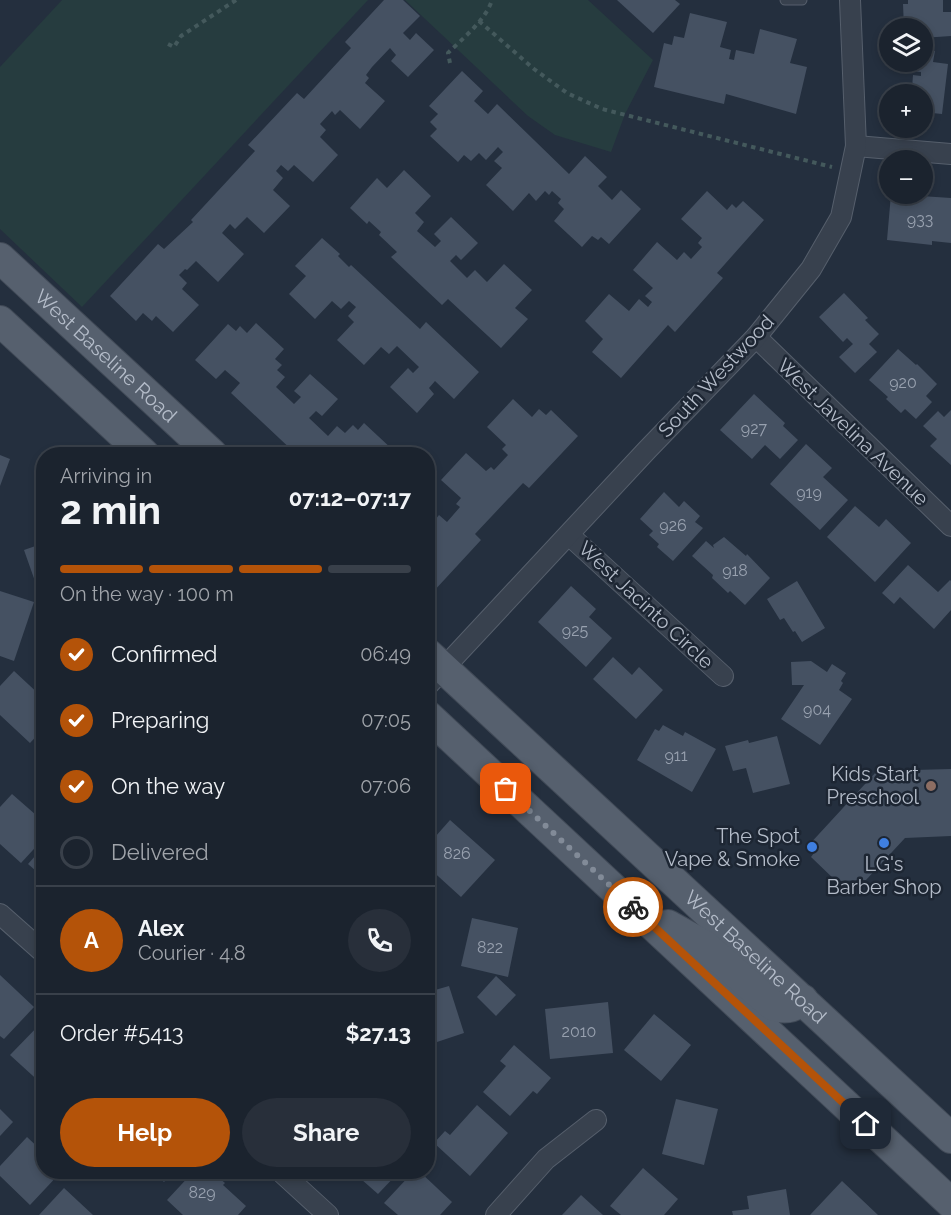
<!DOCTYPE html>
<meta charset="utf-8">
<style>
body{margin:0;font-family:Raleway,sans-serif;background:#282f3a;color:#f1f3f6;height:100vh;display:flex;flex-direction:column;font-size:22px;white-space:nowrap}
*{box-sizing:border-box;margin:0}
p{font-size:20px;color:#a0a4aa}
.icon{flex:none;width:33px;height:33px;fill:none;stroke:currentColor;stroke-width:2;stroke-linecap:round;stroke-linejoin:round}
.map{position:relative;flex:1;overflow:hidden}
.sheet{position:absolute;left:36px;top:447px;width:399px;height:732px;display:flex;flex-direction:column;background:#1b232e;border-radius:24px;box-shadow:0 3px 9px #0003,0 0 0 2px #39404a}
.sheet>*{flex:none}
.buttons{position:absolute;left:879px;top:18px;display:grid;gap:12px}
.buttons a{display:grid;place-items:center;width:54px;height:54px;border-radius:50%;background:#1b232e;box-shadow:0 3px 9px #0003,0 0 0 2px #39404a;font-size:30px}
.pin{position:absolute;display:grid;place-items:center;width:51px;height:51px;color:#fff;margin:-26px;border-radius:12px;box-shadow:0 3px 9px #0006}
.courier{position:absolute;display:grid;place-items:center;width:60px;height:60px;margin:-30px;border:4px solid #b45309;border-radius:50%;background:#fff;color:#222;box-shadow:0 2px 8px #0007}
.head em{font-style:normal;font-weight:700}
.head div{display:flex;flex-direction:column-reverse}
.head{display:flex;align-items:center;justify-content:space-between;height:102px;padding:0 24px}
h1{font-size:39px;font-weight:700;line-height:45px}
.bar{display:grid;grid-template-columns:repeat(4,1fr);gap:9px 6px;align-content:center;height:72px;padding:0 24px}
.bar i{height:8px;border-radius:4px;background:#39404a}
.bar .selected{background:#b45309}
.bar p{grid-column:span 4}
.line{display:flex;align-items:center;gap:15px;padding:0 24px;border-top:2px solid #39404a}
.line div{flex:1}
.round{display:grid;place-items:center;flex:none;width:63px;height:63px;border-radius:32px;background:#282f3a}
ol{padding:0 24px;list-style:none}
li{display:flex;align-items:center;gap:18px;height:66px}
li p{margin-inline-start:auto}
li .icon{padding:6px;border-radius:50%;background:#b45309;color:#fff;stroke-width:4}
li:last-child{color:#a0a4aa}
li i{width:33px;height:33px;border:3px solid #39404a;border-radius:50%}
.primary-button{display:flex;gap:12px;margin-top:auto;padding:12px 24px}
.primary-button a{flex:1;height:69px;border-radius:36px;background:#b45309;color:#fff;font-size:24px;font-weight:700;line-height:69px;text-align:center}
.primary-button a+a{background:#282f3a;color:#f1f3f6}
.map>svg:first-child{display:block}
.green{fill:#263c3f}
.building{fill:#455162}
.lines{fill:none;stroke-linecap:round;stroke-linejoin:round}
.service-casing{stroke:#565f6c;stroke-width:11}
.minor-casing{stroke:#565f6c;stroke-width:22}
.primary-casing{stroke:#414a57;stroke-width:32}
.path{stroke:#44595c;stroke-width:4;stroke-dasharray:4.5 4.5;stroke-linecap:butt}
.service{stroke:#38414e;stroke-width:9}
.minor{stroke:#38414e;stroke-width:20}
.primary{stroke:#56606e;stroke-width:30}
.done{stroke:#828b98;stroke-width:6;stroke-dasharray:0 10.8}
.route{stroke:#b45309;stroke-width:8}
.education-dot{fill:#8d6e63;stroke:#1d2633;stroke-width:2}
.shop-dot{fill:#3f7fe0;stroke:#1d2633;stroke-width:2}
.labels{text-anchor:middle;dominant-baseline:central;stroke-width:5;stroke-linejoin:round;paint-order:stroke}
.number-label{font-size:16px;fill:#98a1af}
.street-label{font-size:20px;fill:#b4bcc9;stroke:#1d2633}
.poi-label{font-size:20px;fill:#b4bcc9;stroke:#1d2633;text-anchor:end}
</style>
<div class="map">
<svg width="951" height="1215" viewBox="0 0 951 1215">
<rect width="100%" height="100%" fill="#242f3e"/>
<g class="green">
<path d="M62 0H368L82 307 0 229V67Z"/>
<path d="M405 0H588L653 60 625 114 611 152 555 135 528 116Z"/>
</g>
<g class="building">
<path d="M384 0H403L420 16 403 33 410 40 416 33 434 50 408 77 391 61 396 55 390 48 372 67 366 75 369 78 365 83 385 101 360 129 340 110 335 115 332 111 320 124 326 130 320 137 338 155 313 182 294 165 288 171 281 165 276 171 283 178 273 190 290 206 264 233 247 217 235 229 230 224 222 233 244 254 218 282 196 261 187 270 185 269 179 275 187 283 182 289 199 305 173 332 156 316 152 321 143 313 136 321 110 296 158 244 164 249 193 222 191 220 255 151 248 145 297 93 304 99 351 48 345 42Z"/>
<path d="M617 0H675L680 4 653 33Z"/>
<path d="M908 0H943V12H951V36L922 38V28H904L903 4H908Z"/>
<path d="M690 13 727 22 720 47 731 50 729 59 734 60 736 50 754 54 760 29 797 39 790 63 807 67 796 114 726 94 724 104 654 87 664 43 672 45 674 36 684 38Z"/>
<path d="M922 50 935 51 933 62 948 64 942 114 922 112V94H915L916 89 912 88 913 75 921 76V72L902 70 903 62H922Z"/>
<path d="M462 71 483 91 474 101 488 114 497 104 569 174 585 156 607 177 598 186 612 200 621 190 641 209 609 244 601 237 598 240 592 236 582 247 554 221 564 209 558 203 561 199 552 191 549 195 545 191 536 201 529 193 513 211 486 185 502 168 494 161 503 152 498 147 486 160 479 153 471 161 464 155 458 162 430 136 437 129 430 122 438 114 429 106Z"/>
<path d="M404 170 431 196 415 213 424 222 417 231 435 247 441 241 434 234 451 217 478 243 461 260 456 255 450 261 467 278 475 270 487 282 504 264 532 290 515 308 528 319 501 348 448 299 442 305 391 257 397 252 379 235 381 232 369 221 367 224 350 208 377 178 387 188Z"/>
<path d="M707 191 727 210 732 204 736 208 743 201 764 220 717 273 723 278 675 332 668 325 621 378 592 352 603 339 585 321 609 294 629 311 639 299 648 307 652 302 645 296 653 288 633 270 657 242 677 260 684 252 691 259 702 247 698 243 702 238 681 219Z"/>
<path d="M891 194 951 198V243L932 241V245L887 240Z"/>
<path d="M322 238 340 254 338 256 349 267 351 265 420 329 426 322 479 372 454 399 435 381 429 388 434 394 417 413 390 387 408 368 413 373 419 367 397 346 389 354 381 347 364 365 337 340 354 322 348 316 356 307 349 301 341 309 332 301 315 319 289 294 306 276 295 266Z"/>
<path d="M844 293 868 318 865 320 879 334 869 344 877 352 855 373 839 357 853 344 847 338 843 342 819 317Z"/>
<path d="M256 323 284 349 275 359 282 365 277 370 285 377 276 387 294 404 301 397 294 391 310 374 338 399 322 416 316 411 309 418 328 436 337 426 345 433 353 425 358 430 364 423 393 450 390 454H296L231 393 240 383 225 370 216 379 195 360 228 324 236 331 240 326 247 333Z"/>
<path d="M898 349 916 365 917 364 937 384 926 396 932 402 916 419 905 409 901 413 886 399 888 397 869 380Z"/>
<path d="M754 394 785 423 783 426 798 440 780 459 765 445 752 459 720 430Z"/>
<path d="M513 399 532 417 539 409 546 415 551 410 578 436 529 488 523 483 475 534 481 540 433 592 428 587V513L435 520 439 515 447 522 460 507 456 504 461 498 441 480 466 453 486 471 491 467 494 470 508 455 502 449 506 445 487 427Z"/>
<path d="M951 410V465L930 446 937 439 923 426 938 411 944 417Z"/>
<path d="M806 444 832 468 823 477 848 500 820 530 770 484Z"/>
<path d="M0 455 10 459 0 486Z"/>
<path d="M664 492 679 507 684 501 700 516 695 522 703 528 673 561 657 547 659 544 649 535 653 531 640 519Z"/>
<path d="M855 506 879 527 886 519 911 543 875 582 827 537Z"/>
<path d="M724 537 746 556 747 554 770 578 745 605 730 591 728 593 712 578 713 575 692 556 706 541 714 548 713 545Z"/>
<path d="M44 543V585L37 587 24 550Z"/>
<path d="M908 565 938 592 950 580 951 581V610L934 629 900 597 894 604 882 593Z"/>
<path d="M797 581 825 628 802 642 795 631 793 632 784 618 780 620 767 599Z"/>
<path d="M571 586 596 609 589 617 612 638 586 667 538 622Z"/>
<path d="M0 591 34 602 14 661 0 656Z"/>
<path d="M613 657 632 675 639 667 663 690 636 719 593 679Z"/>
<path d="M811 661 827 672 832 664 846 673 841 681 843 683 839 690 852 699 820 745 781 719 804 685H792L791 662Z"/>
<path d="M14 671 42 697 40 698 44 701V728L30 743 0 715V686Z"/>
<path d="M663 725 683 736 685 732 716 749 692 792 637 760 655 729 659 731Z"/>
<path d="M777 736 790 784 753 793 746 768 733 771 725 746 748 740 749 743Z"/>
<path d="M951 769V836L905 838 866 880 836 881 811 857 814 853 807 847 877 771Z"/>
<path d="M12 794 44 822V838L21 863 0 844V807Z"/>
<path d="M428 818 437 827 428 837Z"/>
<path d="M450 820 495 860 461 897 428 867V845Z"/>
<path d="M44 846V878L28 864Z"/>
<path d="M472 918 518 928 508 977 461 966Z"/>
<path d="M0 975 34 1007 4 1039 0 1036Z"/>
<path d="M496 976 516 995 496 1016 477 997Z"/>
<path d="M449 986 464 1033 428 1045V992Z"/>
<path d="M608 1002 613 1053 550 1059 545 1009Z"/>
<path d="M654 1014 691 1045 661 1081 624 1050Z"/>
<path d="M44 1020V1086L10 1055Z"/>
<path d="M514 1045 551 1078 537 1094 533 1091 510 1116 483 1092 506 1066 500 1061Z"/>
<path d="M676 1099 718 1109 704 1165 662 1154Z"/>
<path d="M477 1105 508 1133 470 1176 434 1143 445 1131 450 1135Z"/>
<path d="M0 1109 13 1122 0 1136Z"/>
<path d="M27 1137 44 1153V1172H61L30 1205 0 1176V1166Z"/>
<path d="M643 1168 678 1199 664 1215H621L610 1206Z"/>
<path d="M152 1172H174L164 1182Z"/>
<path d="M193 1172H212L225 1183 223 1185 246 1206 238 1215H183L167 1200Z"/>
<path d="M353 1172H399L378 1194Z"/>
<path d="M413 1172H420L452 1202 440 1215H398L384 1203Z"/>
<path d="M842 1181 878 1215H810Z"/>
<path d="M64 1188 93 1215H39Z"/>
<path d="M786 1189 790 1215H733L732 1211 749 1209 747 1196Z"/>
<path d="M581 1195 603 1215H562Z"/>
</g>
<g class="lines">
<g class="service-casing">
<path id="service" d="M785 0H802"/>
</g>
<g class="minor-casing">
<g id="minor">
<path d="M856 146 951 154"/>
<path d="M756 337 951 526"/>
<path d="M569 535 723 676"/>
<path d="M428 685 647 450 756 337 811 269 841 217 856 146 850 0"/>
<path d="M0 914 44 953"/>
<path d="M281 1172 328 1215"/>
<path d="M496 1215 546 1159 596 1120"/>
</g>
</g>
<g class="primary-casing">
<g id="primary">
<path id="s1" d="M0 258 212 454"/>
<path d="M0 321 144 454"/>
<path id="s2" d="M428 654 951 1138"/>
<path d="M428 716 951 1203"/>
<path d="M668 925 704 945 771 1004C783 1010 793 1008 803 1000"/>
</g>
</g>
<g class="path">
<path d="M479 21 534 69 567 93 602 109 832 167"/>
<path d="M168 44 174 47 181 36 236 0"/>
<path d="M450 63 448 53C463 38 486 20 492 0"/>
</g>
<use href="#service" class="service"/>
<use href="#minor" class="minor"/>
<use href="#primary" class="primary"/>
</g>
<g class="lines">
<path class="done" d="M506 789 633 907"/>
<path class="route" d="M633 907 866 1124"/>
</g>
<circle class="education-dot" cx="931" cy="786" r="6"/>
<g class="shop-dot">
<circle cx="884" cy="843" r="6"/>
<circle cx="812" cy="847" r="6"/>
</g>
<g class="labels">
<g class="number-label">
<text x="920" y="219">933</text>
<text x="903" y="382">920</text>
<text x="754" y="428">927</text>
<text x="809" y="492">919</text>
<text x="673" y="525">926</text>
<text x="735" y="570">918</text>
<text x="575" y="630">925</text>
<text x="817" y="709">904</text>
<text x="676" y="755">911</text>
<text x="457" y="853">826</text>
<text x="490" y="947">822</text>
<text x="579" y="1031">2010</text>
<text x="202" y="1192">829</text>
</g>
<g class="street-label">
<text stroke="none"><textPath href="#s1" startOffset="144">West Baseline Road</textPath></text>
<text transform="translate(716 376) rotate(-47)">South Westwood</text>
<text transform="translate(853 432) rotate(44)">West Javelina Avenue</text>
<text transform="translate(646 605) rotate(43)">West Jacinto Circle</text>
<text stroke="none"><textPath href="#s2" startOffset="446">West Baseline Road</textPath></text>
</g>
<g class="poi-label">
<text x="919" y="774">Kids Start<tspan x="919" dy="23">Preschool</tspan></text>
<text x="800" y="836">The Spot<tspan x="800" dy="23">Vape &amp; Smoke</tspan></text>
<text x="884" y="864" text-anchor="middle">LG's<tspan x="884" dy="23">Barber Shop</tspan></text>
</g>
</g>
</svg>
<div class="buttons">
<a><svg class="icon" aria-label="layers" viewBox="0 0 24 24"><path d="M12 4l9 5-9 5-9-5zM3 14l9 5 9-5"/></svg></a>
<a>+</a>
<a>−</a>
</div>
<div class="pin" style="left:506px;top:789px;background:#ea580c"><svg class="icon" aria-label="bag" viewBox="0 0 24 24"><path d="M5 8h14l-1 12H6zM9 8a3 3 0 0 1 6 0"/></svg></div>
<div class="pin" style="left:866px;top:1124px;background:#1f2937"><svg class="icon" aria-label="home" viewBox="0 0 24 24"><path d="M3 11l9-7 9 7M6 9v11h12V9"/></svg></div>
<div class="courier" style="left:633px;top:907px"><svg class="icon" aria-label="bike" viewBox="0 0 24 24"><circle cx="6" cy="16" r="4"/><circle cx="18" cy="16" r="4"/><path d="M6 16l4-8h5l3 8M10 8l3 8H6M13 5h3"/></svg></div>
<section class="sheet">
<div class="head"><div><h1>2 min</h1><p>Arriving in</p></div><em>07:12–07:17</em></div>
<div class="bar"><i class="selected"></i><i class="selected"></i><i class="selected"></i><i></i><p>On the way · 100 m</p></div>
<ol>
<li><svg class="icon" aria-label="check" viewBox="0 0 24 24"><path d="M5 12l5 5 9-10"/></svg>Confirmed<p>06:49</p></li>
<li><svg class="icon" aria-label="check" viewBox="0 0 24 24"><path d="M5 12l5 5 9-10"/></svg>Preparing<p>07:05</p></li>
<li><svg class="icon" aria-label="check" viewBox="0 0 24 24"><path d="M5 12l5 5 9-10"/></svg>On the way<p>07:06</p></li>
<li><i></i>Delivered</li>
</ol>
<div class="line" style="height:108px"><b class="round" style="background:#b45309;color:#fff">A</b><div><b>Alex</b><p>Courier · 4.8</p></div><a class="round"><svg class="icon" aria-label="phone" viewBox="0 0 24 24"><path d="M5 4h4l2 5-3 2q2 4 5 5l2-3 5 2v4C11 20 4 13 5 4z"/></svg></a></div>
<div class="line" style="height:78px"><div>Order #5413</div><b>$27.13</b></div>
<div class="primary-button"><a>Help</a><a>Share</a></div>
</section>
</div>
